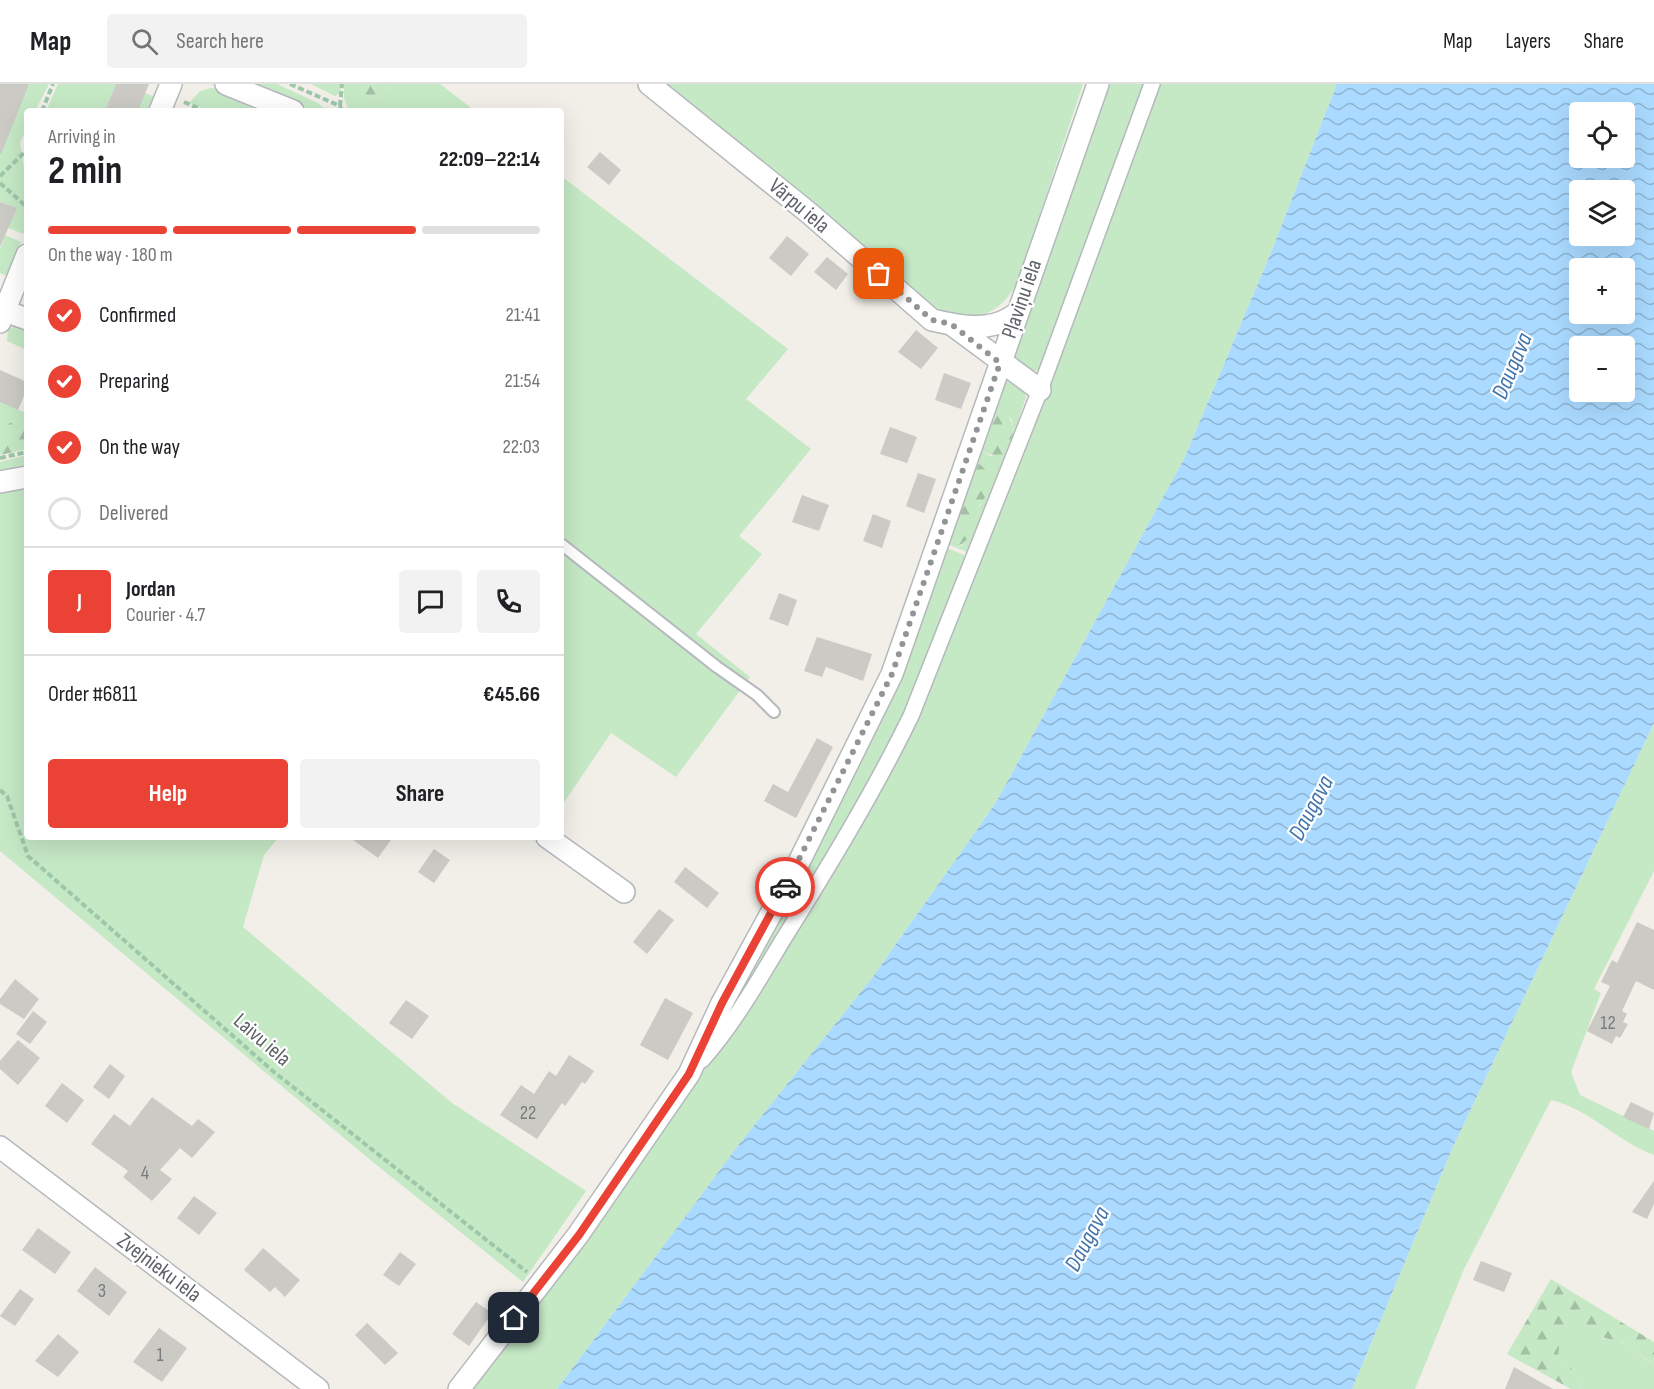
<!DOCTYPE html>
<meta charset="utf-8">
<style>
body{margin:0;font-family:"Sofia Sans Condensed",sans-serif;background:#f2f2f2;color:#202124;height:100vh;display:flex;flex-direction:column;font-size:22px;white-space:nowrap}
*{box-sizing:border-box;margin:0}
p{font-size:20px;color:#757577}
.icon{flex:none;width:33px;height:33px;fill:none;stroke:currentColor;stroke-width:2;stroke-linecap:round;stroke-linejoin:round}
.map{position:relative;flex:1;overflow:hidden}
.details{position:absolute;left:24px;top:24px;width:540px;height:732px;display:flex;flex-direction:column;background:#fff;border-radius:6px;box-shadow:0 6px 24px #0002}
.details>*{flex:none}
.tools{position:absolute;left:1569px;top:18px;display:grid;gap:12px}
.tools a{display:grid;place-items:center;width:66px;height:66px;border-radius:6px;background:#fff;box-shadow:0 6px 24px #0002;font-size:30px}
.pin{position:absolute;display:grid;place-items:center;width:51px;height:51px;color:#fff;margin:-26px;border-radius:12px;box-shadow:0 3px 9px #0006}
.courier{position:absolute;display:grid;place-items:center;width:60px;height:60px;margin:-30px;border:4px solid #ea4335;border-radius:50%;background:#fff;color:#222;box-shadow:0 2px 8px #0007}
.headline em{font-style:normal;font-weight:700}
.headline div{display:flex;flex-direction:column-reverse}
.headline{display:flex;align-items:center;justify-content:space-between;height:102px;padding:0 24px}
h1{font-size:39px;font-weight:700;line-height:45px}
.bar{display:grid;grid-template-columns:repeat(4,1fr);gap:9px 6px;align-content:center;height:72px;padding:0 24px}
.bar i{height:8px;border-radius:4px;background:#e0e0e0}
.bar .on{background:#ea4335}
.bar p{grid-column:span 4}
.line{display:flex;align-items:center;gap:15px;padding:0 24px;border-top:2px solid #e0e0e0}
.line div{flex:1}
.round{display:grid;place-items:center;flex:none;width:63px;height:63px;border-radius:6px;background:#f2f2f2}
ol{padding:0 24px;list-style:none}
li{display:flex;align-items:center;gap:18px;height:66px}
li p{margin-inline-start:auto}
li .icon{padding:6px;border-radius:50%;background:#ea4335;color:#fff;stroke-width:4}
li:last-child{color:#757577}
li i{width:33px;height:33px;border:3px solid #e0e0e0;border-radius:50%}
.primary-button{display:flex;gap:12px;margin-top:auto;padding:12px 24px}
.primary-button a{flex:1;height:69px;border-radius:6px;background:#ea4335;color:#fff;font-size:24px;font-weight:700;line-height:69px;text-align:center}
.primary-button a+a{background:#f2f2f2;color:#202124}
header{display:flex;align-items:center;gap:36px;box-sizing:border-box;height:84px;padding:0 30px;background:#fff;border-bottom:2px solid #e0e0e0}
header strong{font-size:28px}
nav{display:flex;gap:33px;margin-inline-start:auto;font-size:21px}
.search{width:420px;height:54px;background:#f2f2f2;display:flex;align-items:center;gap:15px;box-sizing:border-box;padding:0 21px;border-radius:6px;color:#757577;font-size:22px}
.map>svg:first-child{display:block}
.green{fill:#c5e8c5}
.forest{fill:url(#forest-firs)}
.water{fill:url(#water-waves);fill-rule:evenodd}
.building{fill:#cccac5}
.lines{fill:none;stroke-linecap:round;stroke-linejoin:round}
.service-casing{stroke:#b5b8bc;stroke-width:14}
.pedestrian-casing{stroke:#b5b8bc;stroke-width:18}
.minor-casing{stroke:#b5b8bc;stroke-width:24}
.path{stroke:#9cc7a9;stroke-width:4;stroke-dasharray:6 3;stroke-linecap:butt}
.service{stroke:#fff;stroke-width:10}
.pedestrian{stroke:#fff;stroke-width:15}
.minor{stroke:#fff;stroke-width:21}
.done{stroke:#929495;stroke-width:6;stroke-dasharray:0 10.8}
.route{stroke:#ea4335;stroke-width:8}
.labels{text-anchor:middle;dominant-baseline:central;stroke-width:4.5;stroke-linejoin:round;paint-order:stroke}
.number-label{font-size:20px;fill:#7a7d7f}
.street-label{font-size:22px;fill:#5f6368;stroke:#fff}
.water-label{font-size:24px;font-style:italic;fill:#4174aa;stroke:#fff}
</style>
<header>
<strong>Map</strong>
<div class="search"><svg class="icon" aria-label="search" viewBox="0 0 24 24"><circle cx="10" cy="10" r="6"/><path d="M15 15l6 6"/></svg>Search here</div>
<nav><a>Map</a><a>Layers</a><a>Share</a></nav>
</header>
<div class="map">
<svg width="1654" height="1305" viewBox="0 0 1654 1305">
<defs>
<pattern id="forest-firs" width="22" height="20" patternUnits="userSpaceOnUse" patternTransform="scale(1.5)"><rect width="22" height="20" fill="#c5e8c5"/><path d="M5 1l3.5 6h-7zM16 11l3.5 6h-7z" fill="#a3c0a4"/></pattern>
<pattern id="water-waves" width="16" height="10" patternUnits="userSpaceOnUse" patternTransform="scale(1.5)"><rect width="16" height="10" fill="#aadaff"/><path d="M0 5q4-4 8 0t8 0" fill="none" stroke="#8eb4d2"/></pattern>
</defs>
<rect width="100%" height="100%" fill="#f1efe8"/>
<g class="green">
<path d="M0 0H49L35 27H27V44L20 58 27 104V143L24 150 8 144 16 124 0 118Z"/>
<path d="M58 0H116L105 27H46Z"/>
<path d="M239 0H277L318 19 327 27H302Z"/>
<path d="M311 0H341L340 9 335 12Z"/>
<path d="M344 0H361L362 10 380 17 387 0H440L475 27H349L344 14Z"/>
<path d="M667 0H1083L1017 199C993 242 959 239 920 215Z"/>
<path d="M1109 0H1148L1045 274 1039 285 1031 289 1014 279 1015 260 1047 182Z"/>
<path d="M1159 0H1337L1270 171 1184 375 995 720 872 894 740 1059 557 1305H470L733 945 880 704 1034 337Z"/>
<path d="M211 4 217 5 258 22C237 33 210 27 189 19L200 7Z"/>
<path d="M145 9 157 14 151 27H138Z"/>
<path d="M561 92 788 265 746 315 811 365 739 452 762 470 696 550 750 593 676 693 611 649 561 723Z"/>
<path d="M5 151 21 158 7 192 0 189V165Z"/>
<path d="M13 242 27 246V266L7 257 8 247Z"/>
<path d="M1006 291 1023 306 1026 313 1014 349 1012 335 994 324Z"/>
<path d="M0 318 18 326 15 337 10 338 3 347 0 359Z"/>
<path d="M980 367 991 372 1008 368 970 469 957 464 962 461 973 427 981 421 976 378Z"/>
<path d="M27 371V383L0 389V378Z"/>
<path d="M27 398V753H279L264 771 243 843 452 1019 586 1107 523 1198 374 1079 0 767V404Z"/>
<path d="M944 463 969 473 901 641 825 779 724 938Z"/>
<path d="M1654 639V787L1594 905 1601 909 1571 988 1580 1011 1654 1047V1071C1618 1058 1588 1024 1551 1016L1464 1185 1415 1305H1352L1452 1065Z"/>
<path d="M1584 1239 1604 1255C1626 1253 1637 1272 1654 1281V1305H1581C1579 1289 1571 1283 1558 1276L1549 1250H1559Z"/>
</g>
<g class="forest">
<path d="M361 0H387L380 17 362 10Z"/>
<path d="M994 324C1018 332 1015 348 1008 368L998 373 980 367Z"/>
<path d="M18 326 27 329V365L0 371C0 358 0 340 15 337Z"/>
<path d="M976 378C998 390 989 413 974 427L979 434 974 449 957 464 946 459Z"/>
<path d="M1551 1195 1654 1258V1281L1623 1258 1596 1252 1584 1239 1568 1250H1549L1559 1262 1558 1276C1572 1284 1579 1288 1581 1305H1571L1507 1270Z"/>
</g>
<path class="water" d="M1337 0H1654V639L1452 1065 1352 1305H557L740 1059 872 894 995 720 1184 375 1270 171ZM1580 28H1624V74H1580ZM1580 106H1624V152H1580ZM1580 184H1624V230H1580ZM1580 262H1624V308H1580Z"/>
<g class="building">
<path d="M0 0H29L1 70H0Z"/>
<path d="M116 0H149L138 27H105Z"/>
<path d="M600 68 621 86 609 101 587 83Z"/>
<path d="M0 118 17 124 0 163Z"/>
<path d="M787 152 809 170 791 192 769 174Z"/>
<path d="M827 173 848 190 836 206 814 188Z"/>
<path d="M916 246 938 264 921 285 898 268Z"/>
<path d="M0 286 27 298V305L18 326 0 318Z"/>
<path d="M944 289 971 299 961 325 935 316Z"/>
<path d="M890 343 917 353 907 379 880 370Z"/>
<path d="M918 389 936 395 924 429 906 422Z"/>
<path d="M802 411 829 421 819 447 792 438Z"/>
<path d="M873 430 891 437 882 464 863 457Z"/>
<path d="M779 509 797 516 788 542 769 535Z"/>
<path d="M817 553 872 570 863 597 826 583 822 593 804 587Z"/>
<path d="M817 654 833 663 796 734 764 717 773 700 788 708Z"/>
<path d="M349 753H393L378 774Z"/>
<path d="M434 765 450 776 434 799 418 788Z"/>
<path d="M685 783 719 809 707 824 674 798Z"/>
<path d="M659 825 674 836 647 870 633 858Z"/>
<path d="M1637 838 1654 846V906L1636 897 1622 927 1627 930 1623 938 1628 940 1620 954 1616 952 1612 960 1587 947 1610 902 1601 898 1612 876 1617 879Z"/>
<path d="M15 895 39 915 24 935 0 920V915Z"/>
<path d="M665 914 693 929 668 976 640 961Z"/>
<path d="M406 916 429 932 412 955 389 939Z"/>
<path d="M33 927 47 938 30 960 16 950Z"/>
<path d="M18 956 40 974 18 1001 0 985V977Z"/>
<path d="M569 971 594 987 585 1000 582 998 565 1022 562 1019 537 1055 500 1031 521 1001 534 1010 549 987 556 992Z"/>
<path d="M110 980 125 992 109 1015 93 1003Z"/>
<path d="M62 999 84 1016 67 1039 45 1022Z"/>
<path d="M152 1013 192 1042 198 1035 215 1048 192 1074 180 1064 160 1086 172 1095 152 1117 123 1093 128 1087 91 1060 114 1030 130 1042Z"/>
<path d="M1631 1018 1654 1029 1649 1045 1623 1033Z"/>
<path d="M1654 1097V1120L1647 1135 1632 1128Z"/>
<path d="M194 1112 217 1129 199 1151 177 1134Z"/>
<path d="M38 1144 71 1168 55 1190 22 1166Z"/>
<path d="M263 1164 300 1196 285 1213 275 1203 270 1208 244 1186Z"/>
<path d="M400 1168 416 1180 399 1202 383 1191Z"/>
<path d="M1481 1177 1512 1189 1504 1208 1473 1196Z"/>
<path d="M95 1183 127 1208 109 1232 77 1207Z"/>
<path d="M20 1205 34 1215 15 1242 0 1232Z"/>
<path d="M476 1218 492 1229 469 1262 452 1250Z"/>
<path d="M367 1239 398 1269 385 1281 355 1251Z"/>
<path d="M159 1244 187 1264 162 1298 133 1278Z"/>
<path d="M58 1250 79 1268 58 1293 35 1277Z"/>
<path d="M1514 1283 1553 1305H1505Z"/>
</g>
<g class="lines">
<g class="service-casing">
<path id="service" d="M561 460 717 583 757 611 774 628"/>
</g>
<g class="pedestrian-casing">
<path id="pedestrian" d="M702 976C733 941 757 899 781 859 827 785 873 710 911 632L1040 306 1152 0"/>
</g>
<g class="minor-casing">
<g id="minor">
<path d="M226 0 293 27"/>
<path d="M649 0 809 129 932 236 951 240 1040 306"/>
<path d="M160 27 171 0"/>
<path d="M5 227 27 235"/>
<path d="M0 238 27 171"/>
<path d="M951 240C975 244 997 245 1017 229"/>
<path d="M0 398 27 393"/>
<path d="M547 753 624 808"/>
<path d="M0 1063 318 1305"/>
<path d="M459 1305 578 1151 689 990 722 919 796 784 892 590 1098 0"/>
</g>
</g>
<g class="path">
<path d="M290 0 340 22 342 27"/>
<path d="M184 18 205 27"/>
<path d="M340 22 342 0"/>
<path d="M42 27 53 0"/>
<path d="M0 92 27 66"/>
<path d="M0 99 27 123"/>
<path d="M0 374 27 368"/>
<path d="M0 706 7 712 28 772 274 988 527 1188"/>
</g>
<use href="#service" class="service"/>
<use href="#pedestrian" class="pedestrian"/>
<use href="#minor" class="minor"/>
</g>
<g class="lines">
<path class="done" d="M785 803 892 590 1000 279 951 240 932 236 879 190"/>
<path class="route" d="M514 1234 579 1151 689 990 722 919 785 803"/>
</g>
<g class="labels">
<g class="number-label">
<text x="1608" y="939">12</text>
<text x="528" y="1029">22</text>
<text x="145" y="1089">4</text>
<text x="102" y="1207">3</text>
<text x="160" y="1271">1</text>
</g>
<g class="street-label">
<text transform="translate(799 122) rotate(40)">Vārpu iela</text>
<text transform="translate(1022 215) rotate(-71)">Pļaviņu iela</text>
<text transform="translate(262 956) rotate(41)">Laivu iela</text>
<text transform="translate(159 1184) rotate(37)">Zvejnieku iela</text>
</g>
<g class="water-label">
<text transform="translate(1512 282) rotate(-67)">Daugava</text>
<text transform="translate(1311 724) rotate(-62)">Daugava</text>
<text transform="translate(1087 1155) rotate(-62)">Daugava</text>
</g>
</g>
</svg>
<div class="tools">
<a><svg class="icon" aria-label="locate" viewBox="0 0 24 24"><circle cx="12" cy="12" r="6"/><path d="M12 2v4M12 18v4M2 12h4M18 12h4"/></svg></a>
<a><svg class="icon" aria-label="layers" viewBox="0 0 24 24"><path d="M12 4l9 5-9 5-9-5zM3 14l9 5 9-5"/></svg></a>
<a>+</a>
<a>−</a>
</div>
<div class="pin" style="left:879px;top:190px;background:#ea580c"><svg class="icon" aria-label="bag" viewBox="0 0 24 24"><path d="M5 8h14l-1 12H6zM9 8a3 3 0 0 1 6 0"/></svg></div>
<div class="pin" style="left:514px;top:1234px;background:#1f2937"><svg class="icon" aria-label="home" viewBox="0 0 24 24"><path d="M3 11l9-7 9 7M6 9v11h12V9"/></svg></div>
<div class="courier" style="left:785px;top:803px"><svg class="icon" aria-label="car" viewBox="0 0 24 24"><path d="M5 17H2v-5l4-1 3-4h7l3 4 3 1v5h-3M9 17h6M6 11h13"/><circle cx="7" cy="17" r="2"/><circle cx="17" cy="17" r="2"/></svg></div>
<section class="details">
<div class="headline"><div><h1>2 min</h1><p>Arriving in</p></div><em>22:09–22:14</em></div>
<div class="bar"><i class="on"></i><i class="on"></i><i class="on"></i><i></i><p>On the way · 180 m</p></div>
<ol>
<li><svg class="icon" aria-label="check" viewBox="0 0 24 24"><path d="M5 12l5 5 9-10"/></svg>Confirmed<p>21:41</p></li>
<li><svg class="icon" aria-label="check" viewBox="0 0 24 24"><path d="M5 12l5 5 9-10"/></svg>Preparing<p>21:54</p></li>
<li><svg class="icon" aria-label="check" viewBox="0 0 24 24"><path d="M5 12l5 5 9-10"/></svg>On the way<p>22:03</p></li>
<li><i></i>Delivered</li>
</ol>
<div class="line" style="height:108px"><b class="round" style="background:#ea4335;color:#fff">J</b><div><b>Jordan</b><p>Courier · 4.7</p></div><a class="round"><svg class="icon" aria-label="chat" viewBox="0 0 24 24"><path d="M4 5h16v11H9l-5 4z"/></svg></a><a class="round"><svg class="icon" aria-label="phone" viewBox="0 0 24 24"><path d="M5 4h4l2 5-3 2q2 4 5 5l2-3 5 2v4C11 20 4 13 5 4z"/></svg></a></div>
<div class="line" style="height:78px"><div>Order #6811</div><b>€45.66</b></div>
<div class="primary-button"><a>Help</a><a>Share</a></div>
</section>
</div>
